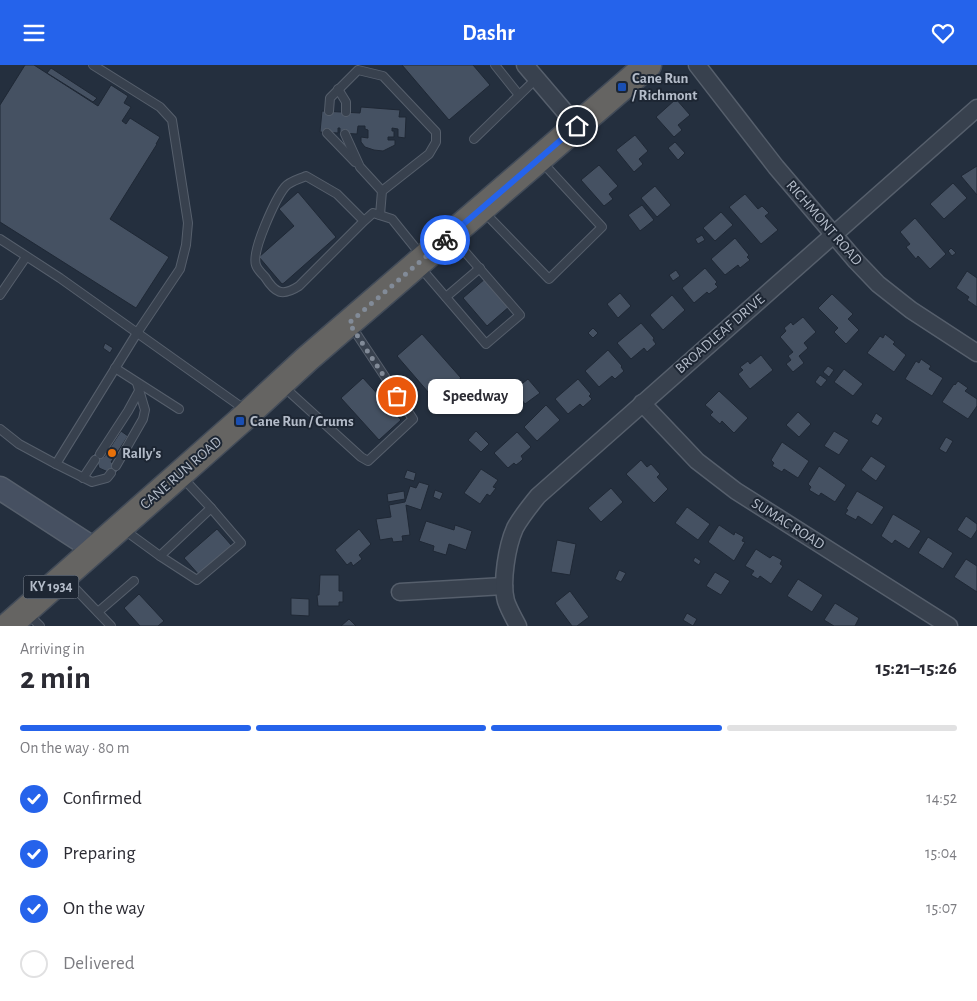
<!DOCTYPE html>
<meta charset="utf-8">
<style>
body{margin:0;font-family:"Alegreya Sans",sans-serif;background:#f2f2f3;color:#2b2b33;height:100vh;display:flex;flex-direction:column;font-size:19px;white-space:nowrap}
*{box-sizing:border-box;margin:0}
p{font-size:16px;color:#7c7c81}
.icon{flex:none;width:28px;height:28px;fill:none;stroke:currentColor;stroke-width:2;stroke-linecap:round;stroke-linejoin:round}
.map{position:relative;height:561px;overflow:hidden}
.drawer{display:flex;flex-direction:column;background:#fff;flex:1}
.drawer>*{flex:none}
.pin{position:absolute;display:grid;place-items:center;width:42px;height:42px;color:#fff;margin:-21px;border:2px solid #fff;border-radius:50%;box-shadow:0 1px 5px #0007}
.courier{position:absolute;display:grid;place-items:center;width:50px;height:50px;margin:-25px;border:4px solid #2563eb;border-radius:50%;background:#fff;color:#222;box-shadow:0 1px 6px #0007}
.bubble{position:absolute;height:35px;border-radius:8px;background:#fff;box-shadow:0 1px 4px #0004;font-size:16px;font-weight:600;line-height:35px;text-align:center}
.overview em{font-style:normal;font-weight:600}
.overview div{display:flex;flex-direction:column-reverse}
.overview{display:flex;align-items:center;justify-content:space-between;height:85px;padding:0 20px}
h1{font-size:32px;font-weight:600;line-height:38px}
.bar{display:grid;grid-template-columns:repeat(4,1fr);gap:8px 5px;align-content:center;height:60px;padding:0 20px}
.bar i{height:6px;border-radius:4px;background:#e1e1e2}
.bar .selected{background:#2563eb}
.bar p{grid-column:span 4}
ol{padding:0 20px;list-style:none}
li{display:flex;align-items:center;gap:15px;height:55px}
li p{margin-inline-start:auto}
li .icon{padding:5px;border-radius:50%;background:#2563eb;color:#fff;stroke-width:4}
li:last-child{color:#7c7c81}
li i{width:28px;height:28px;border:2px solid #e1e1e2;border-radius:50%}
header{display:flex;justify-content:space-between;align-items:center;height:65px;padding:0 20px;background:#2563eb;color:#fff;font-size:22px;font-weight:600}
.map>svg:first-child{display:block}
.building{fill:#455162;stroke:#1f2835}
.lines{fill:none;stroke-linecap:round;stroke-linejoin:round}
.service-casing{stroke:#565f6c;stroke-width:10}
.minor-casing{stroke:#565f6c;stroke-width:19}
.secondary-casing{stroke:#565f6c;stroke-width:25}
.trunk-casing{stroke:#434c59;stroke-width:29}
.service{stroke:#38414e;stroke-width:8}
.minor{stroke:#38414e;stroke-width:16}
.secondary{stroke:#465061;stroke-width:22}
.trunk{stroke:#656462;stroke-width:26}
.done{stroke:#828b98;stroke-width:5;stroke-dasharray:0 9}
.route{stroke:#2563eb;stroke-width:6}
.transit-dot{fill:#1a4fb4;stroke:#1d2633;stroke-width:2}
.food-dot{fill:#e8710a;stroke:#1d2633;stroke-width:2}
.labels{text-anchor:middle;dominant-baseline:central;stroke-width:4;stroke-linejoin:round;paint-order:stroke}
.shield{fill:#1d2633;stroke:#878f9c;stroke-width:1}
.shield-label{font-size:14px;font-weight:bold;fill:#b4bcc9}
.poi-label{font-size:15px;font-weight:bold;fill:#b4bcc9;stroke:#1d2633;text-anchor:start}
.street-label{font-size:15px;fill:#b4bcc9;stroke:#1d2633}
</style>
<header><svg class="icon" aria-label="menu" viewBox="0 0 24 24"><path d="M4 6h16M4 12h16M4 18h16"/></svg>Dashr<svg class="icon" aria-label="heart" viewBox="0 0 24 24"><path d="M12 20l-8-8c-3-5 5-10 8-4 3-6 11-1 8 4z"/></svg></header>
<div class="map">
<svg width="977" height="561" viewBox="0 0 977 561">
<rect width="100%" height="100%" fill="#242f3e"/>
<g class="building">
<path d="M25 0H34L98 41 111 20 128 31 124 38 131 42 122 56 126 59 130 53 160 72 156 79H157L110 154 169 192 136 243 0 157V40Z"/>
<path d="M402 0H473L490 20 449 55Z"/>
<path d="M51 3 97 33 93 37 47 8Z"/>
<path d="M676 34 690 50 678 60 682 65 674 72 656 52Z"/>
<path d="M361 42 400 45 399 52H406L405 73 398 72V64L392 63V66H394V72H388V75H395V80L383 86 374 85 365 82 361 77V72L368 73V65L365 64V61H358L357 69 340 68V63H338V68L320 67 322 46 360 48Z"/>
<path d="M635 70 648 86 639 94 643 99 634 107 616 85Z"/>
<path d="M675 77 685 88 678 95 668 83Z"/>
<path d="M599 100 618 121 609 129 613 134 604 141 581 115Z"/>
<path d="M977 101V130L961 111Z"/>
<path d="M953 118 967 133 944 154 930 139Z"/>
<path d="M655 121 671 140 657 152 641 133Z"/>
<path d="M298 127 336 172 284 218 282 219 259 192 294 161 279 144Z"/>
<path d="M745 129 758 144 762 141 769 148 765 151 778 165 761 179 729 142Z"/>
<path d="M642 140 654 155 640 166 628 150Z"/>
<path d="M721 147 733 160 715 176 703 163Z"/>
<path d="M915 153 946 189 930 204 918 191 916 194 906 182 910 179 900 167Z"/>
<path d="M702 170 705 175 698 179 695 174Z"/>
<path d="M735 173 749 190 747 192 750 195 740 203 738 200 725 210 711 194Z"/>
<path d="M951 183 956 188 952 191 948 186Z"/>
<path d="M705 203 717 217 715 219 718 222 709 229 707 227 694 238 682 223Z"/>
<path d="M676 205 680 211 673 216 669 210Z"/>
<path d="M967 206 977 213V242L967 235 969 232 956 223Z"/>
<path d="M486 213 510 241 487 261 463 233Z"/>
<path d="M620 228 631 241 618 253 607 239Z"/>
<path d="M832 229 853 249 848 254 859 265 846 279 834 267 838 263 818 243Z"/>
<path d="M672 230 685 245 663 265 650 250Z"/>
<path d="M803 252 816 267 804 278 808 283 799 291 804 298 793 307 786 299 791 295 788 291 793 287 780 272 786 266 784 263 791 257 793 260Z"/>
<path d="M641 258 654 273 653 275 656 279 647 287 644 283 631 294 617 278Z"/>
<path d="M593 263 598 268 593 273 588 268Z"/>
<path d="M422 269 461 313 435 335 397 291Z"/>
<path d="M885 269 895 277 893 279 906 290 894 307 867 288 880 271 883 273Z"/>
<path d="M105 278 113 283 110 288 103 283Z"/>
<path d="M608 285 622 301 621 302 624 306 615 314 612 311 599 322 585 306Z"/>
<path d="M761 290 773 305 750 324 738 309 743 305 740 302 748 296 750 299Z"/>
<path d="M921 294 931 301 929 304 943 313 932 331 905 314 916 296 919 298Z"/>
<path d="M828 301 834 305 829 312 823 307Z"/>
<path d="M844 304 863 319 853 331 834 317Z"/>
<path d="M820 310 827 315 821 322 815 317Z"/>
<path d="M363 313 401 355 379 375 341 333Z"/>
<path d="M528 314 540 328 525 339 514 325Z"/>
<path d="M578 314 591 329 589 331 592 334 583 342 580 339 568 349 555 334Z"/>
<path d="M958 316 968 323 965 326 977 334V341L968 354 942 337 954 319 955 320Z"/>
<path d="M719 326 748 353 734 368 722 356 720 359 710 350 713 347 705 340Z"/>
<path d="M546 340 560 355 537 376 524 362Z"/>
<path d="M798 347 811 359 799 372 786 360Z"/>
<path d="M876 348 883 353 878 361 871 357Z"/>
<path d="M121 366 128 371 111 397 120 403 115 410 99 403 97 396 91 393 96 386 104 392Z"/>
<path d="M476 366 489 379 481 387 468 375Z"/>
<path d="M834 366 849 375 839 390 824 381Z"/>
<path d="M517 367 531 382 521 391 523 394 520 397 516 400 514 398 508 403 494 388Z"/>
<path d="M946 372 953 376 946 388 939 384Z"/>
<path d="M782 377 809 396 798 413 784 404 782 407 772 401 774 398 771 395Z"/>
<path d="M871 391 886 401 876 416 861 405Z"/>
<path d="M641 395 647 402 651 399 660 409 657 412 668 424 654 438 626 409Z"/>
<path d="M819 401 846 420 835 437 821 428 819 431 809 425 811 422 808 419Z"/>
<path d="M481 404 498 415 493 422 496 423 490 431 487 429 480 439 464 428Z"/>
<path d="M407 405 416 408 414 416 404 413Z"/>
<path d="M419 417 429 420 421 445 406 440 410 470 402 471 403 476 393 477 392 473 380 475 376 454 391 452 389 440 405 437 410 421 416 423Z"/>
<path d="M611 423 623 437 601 457 588 443Z"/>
<path d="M435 425 443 428 440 435 433 432Z"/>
<path d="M404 426 405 434 388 437 387 429Z"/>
<path d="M857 426 884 442 872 460 858 451 856 455 845 449 848 445 846 444Z"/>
<path d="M687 442 710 459 698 475 675 458Z"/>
<path d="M893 449 921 466 909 484 895 475 892 479 881 471Z"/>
<path d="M966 451 977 459V465L971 474 957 465Z"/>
<path d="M426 456 454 465 455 460 472 466 466 485 449 479 446 490 433 486 434 481 419 476Z"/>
<path d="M719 460 734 470 735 467 744 472 742 476 745 477 734 496 708 477Z"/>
<path d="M217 464 232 481 199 510 184 493Z"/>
<path d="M359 464 371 479 359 490 362 494 353 501 351 497 347 500 335 485Z"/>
<path d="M928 472 953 488 943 504 918 488Z"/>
<path d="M557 475 576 479 570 510 551 507Z"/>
<path d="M756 484 770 493 773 490 782 495 780 499 783 501 771 519 760 511 758 514 751 510 754 506 745 501Z"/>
<path d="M695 492 701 496 699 500 693 496Z"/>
<path d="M966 494 977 501V527L954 512Z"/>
<path d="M619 505 626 508 621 517 615 514Z"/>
<path d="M715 507 730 516 721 530 706 521Z"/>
<path d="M320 510H339V526H343V537H339V541H318L317 530H319Z"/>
<path d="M798 514 823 530 812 547 787 531Z"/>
<path d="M570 526 589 552 577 561H572L555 538Z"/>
<path d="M139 529 164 556 158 561H140L124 543Z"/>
<path d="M291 533 309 534V551L291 550Z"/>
<path d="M835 538 859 553 855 561H834L824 555Z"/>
<path d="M687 548 697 554 693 561 683 555Z"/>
<path d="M349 554 356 561H341Z"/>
</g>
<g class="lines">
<g class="service-casing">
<g id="service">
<path d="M495 0 519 30"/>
<path d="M338 24 346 37V47"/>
<path d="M329 46 330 33 358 5 383 11 436 67V77L429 89 382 126 380 150"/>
<path d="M327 68 355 97"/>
<path d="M345 69 360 102 382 126"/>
<path d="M474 74 537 13"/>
<path d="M484 147 549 214 602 162 542 97"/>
<path d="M364 156 337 129 306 111C300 114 290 116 285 122 276 133 251 186 256 200 257 204 262 209 265 212 275 228 282 232 299 221L364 156 373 148 392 154 421 190"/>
<path d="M0 174 60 213 247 346"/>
<path d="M420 202 486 279 520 250 453 173"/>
<path d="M0 230 26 192"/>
<path d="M446 232 480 203"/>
<path d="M115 303 179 344"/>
<path d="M284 322 361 392 368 396 413 354 352 262"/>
<path d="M0 364 19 379 56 399 137 268 180 204 186 180 188 158 172 55 160 42 93 0"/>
<path d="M100 389 128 346 139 326"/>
<path d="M56 399 92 417 107 413 111 408"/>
<path d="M116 401 143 354 145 345 137 318"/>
<path d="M83 413 95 395"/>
<path d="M123 464 160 491 211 443 182 412"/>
<path d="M160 491 197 515 241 478 211 443"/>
<path d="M66 514 111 561"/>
<path d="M98 547 134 516"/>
<path d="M28 549 40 561"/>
</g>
</g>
<g class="minor-casing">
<g id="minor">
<path d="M525 0 577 61"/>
<path d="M697 0 776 102 856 196 878 219 911 245 977 288"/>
<path d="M642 338 697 396 736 426 949 561"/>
<path d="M400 527 504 521"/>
<path d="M518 561C514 553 509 545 506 536 501 517 507 481 515 463 521 452 529 442 538 431L977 43"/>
</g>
</g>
<g class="secondary-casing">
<path id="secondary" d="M0 423 94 484"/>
</g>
<g class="trunk-casing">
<path id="trunk" d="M8 561 240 356 307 294 648 0"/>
</g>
<use href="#service" class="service"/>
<use href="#minor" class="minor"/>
<use href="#secondary" class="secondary"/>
<use href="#trunk" class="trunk"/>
</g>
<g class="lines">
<path class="done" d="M397 331 349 258 445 175"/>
<path class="route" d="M445 175 577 61"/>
</g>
<g class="transit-dot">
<rect x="617" y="17" width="10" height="10" rx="2.5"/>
<rect x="235" y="351" width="10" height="10" rx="2.5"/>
</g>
<circle class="food-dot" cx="112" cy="388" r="5"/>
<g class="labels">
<rect class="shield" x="23.5" y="510.5" width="55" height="23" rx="4"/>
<g class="shield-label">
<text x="51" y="522">KY 1934</text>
</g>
<g class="poi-label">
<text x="632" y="13">Cane Run<tspan x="632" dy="17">/ Richmont</tspan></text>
<text x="250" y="356">Cane Run / Crums</text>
<text x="122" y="388">Rally's</text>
</g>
<g class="street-label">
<text transform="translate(824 158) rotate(49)">RICHMONT ROAD</text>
<text transform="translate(720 269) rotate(-41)">BROADLEAF DRIVE</text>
<text transform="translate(181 408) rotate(-41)">CANE RUN ROAD</text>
<text transform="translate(788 459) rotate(32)">SUMAC ROAD</text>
</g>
</g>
</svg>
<div class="pin" style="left:397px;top:331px;background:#ea580c"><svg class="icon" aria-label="bag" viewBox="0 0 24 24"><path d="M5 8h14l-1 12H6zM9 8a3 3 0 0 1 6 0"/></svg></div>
<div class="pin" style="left:577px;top:61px;background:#1f2937"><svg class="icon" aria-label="home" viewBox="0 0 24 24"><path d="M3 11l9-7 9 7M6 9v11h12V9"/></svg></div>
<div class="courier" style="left:445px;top:175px"><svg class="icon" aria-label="bike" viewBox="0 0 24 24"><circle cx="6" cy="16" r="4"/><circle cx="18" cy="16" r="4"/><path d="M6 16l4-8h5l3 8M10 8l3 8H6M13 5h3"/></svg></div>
<div class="bubble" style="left:428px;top:314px;width:95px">Speedway</div>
</div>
<section class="drawer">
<div class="overview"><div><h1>2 min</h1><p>Arriving in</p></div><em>15:21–15:26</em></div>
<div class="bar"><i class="selected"></i><i class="selected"></i><i class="selected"></i><i></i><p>On the way · 80 m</p></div>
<ol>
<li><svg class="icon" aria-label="check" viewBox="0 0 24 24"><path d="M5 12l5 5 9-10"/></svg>Confirmed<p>14:52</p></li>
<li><svg class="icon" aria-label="check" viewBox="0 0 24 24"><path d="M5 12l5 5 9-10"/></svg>Preparing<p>15:04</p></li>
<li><svg class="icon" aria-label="check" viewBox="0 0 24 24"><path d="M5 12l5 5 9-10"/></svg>On the way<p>15:07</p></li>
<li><i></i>Delivered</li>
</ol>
</section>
